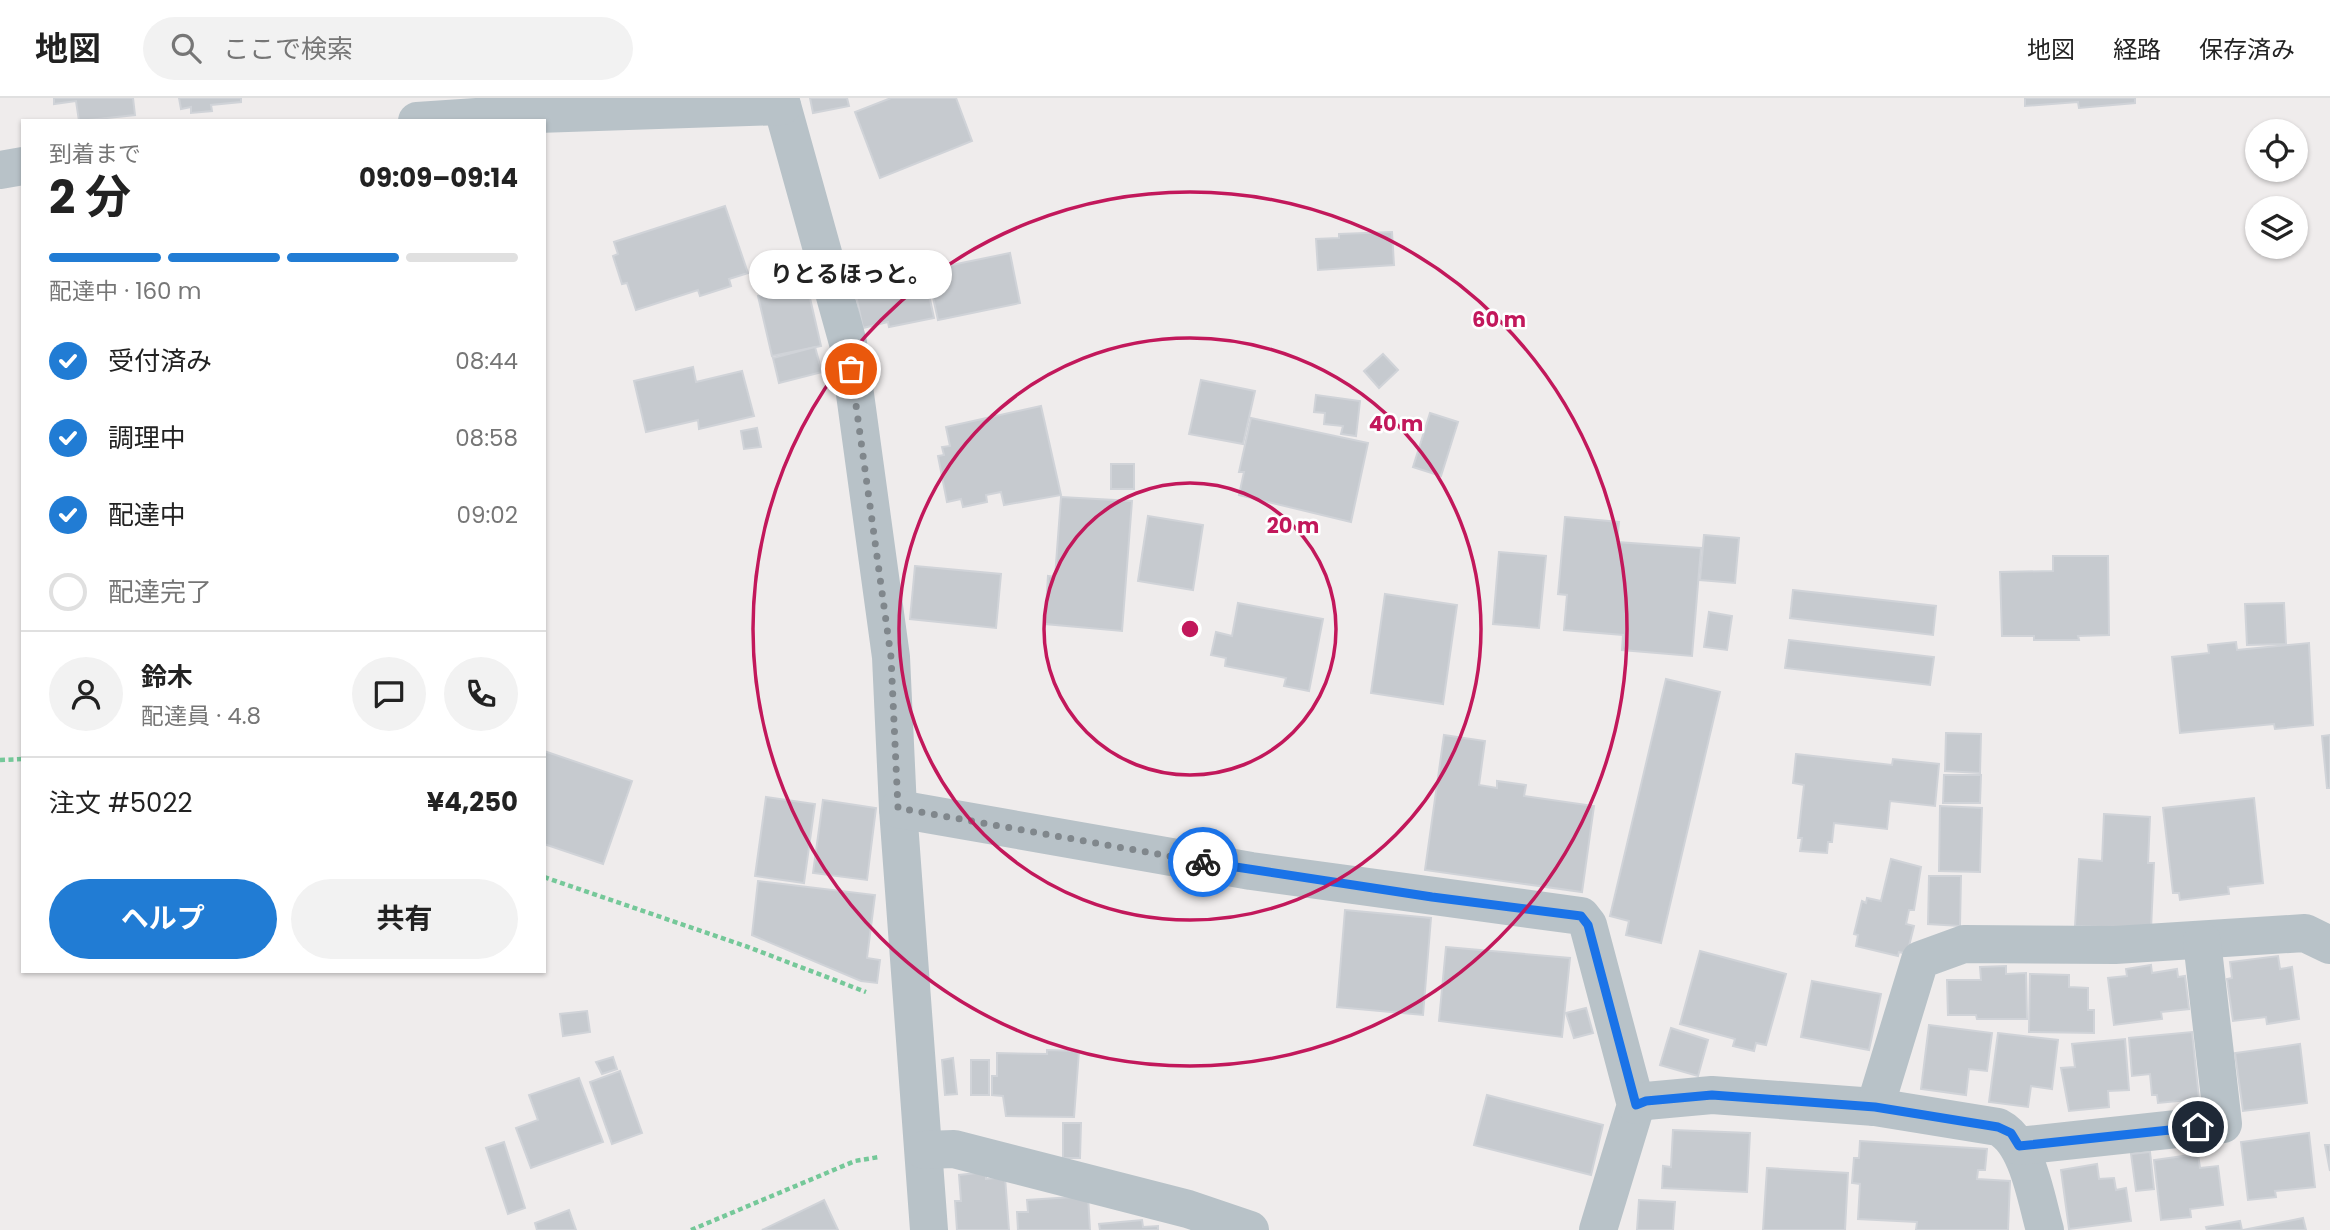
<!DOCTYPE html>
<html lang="ja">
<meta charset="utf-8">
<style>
body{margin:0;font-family:Poppins,"Noto Sans JP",sans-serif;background:#f2f2f2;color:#222;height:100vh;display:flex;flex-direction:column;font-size:26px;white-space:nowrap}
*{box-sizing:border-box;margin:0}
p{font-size:23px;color:#767676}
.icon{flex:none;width:38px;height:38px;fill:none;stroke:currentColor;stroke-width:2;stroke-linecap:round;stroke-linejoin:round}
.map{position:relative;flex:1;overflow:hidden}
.sheet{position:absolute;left:21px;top:21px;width:525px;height:854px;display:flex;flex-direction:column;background:#fff;border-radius:0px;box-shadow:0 2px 5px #0004}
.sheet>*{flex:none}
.controls{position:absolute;left:2245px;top:21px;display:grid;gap:14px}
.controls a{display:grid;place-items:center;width:63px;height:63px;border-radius:50%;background:#fff;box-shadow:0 2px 5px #0004;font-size:35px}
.pin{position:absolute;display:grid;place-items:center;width:60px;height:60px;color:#fff;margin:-30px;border:4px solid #fff;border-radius:50%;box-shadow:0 2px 7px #0007}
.courier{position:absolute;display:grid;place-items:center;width:70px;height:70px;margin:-35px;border:5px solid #1a73e8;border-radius:50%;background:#fff;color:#222;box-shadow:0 2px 9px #0007}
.bubble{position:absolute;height:49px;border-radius:24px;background:#fff;box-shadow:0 2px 5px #0004;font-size:23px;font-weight:700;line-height:49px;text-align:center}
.headline em{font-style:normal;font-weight:700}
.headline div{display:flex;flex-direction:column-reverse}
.headline{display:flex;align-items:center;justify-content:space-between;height:119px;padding:0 28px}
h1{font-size:46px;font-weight:700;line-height:52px}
.bar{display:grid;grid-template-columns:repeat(4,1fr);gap:10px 7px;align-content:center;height:84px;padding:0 28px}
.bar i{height:9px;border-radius:5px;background:#e0e0e0}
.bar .current{background:#217cd4}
.bar p{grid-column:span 4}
.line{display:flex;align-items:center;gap:18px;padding:0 28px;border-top:2px solid #e0e0e0}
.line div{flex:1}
.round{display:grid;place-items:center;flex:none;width:74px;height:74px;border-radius:37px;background:#f2f2f2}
ol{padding:0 28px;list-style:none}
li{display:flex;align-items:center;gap:21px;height:77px}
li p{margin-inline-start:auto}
li .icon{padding:7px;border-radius:50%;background:#217cd4;color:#fff;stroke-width:4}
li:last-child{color:#767676}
li i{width:38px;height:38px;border:4px solid #e0e0e0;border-radius:50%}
.button{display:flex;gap:14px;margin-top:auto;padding:14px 28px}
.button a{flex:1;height:80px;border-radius:42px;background:#217cd4;color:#fff;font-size:28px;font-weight:700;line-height:80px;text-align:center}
.button a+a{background:#f2f2f2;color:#222}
header{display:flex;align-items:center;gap:42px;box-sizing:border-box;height:98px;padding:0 35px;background:#fff;border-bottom:2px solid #e0e0e0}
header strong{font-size:33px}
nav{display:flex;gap:38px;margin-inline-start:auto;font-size:24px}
.search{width:490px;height:63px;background:#f2f2f2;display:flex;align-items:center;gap:18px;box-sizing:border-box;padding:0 24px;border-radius:38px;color:#767676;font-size:26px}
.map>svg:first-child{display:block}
.building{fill:#c6cacf;stroke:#d0d3d8;stroke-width:2}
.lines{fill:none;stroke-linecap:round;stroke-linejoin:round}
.path{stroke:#75c899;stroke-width:4.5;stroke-dasharray:5 3.5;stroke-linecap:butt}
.minor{stroke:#b8c2c8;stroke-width:38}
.done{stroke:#80878c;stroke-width:7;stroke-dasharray:0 12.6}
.route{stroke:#1a73e8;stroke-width:9}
.ring{fill:none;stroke:#c2185b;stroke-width:3.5}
.centre{fill:#c2185b;stroke:#fff;stroke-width:3.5}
.ring-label{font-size:21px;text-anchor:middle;font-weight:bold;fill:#c2185b;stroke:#fff;stroke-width:5;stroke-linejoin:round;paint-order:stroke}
</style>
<header>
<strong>地図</strong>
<div class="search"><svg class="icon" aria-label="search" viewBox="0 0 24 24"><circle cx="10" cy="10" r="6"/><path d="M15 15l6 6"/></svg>ここで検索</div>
<nav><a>地図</a><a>経路</a><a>保存済み</a></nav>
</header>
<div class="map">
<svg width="2330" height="1132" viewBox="0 0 2330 1132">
<rect width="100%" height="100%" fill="#efecec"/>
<g class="building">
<path d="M54 0H133L135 17 79 23 76 3 54 6Z"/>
<path d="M179 0H241V4L211 7 212 13 191 15V9L181 11Z"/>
<path d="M810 0H847L849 8 813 15Z"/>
<path d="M891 0H956L972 43 880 80 855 14Z"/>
<path d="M2025 0H2135V5L2079 10 2078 4 2025 8Z"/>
<path d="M725 108 748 175 729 181 731 188 700 198 698 192 636 212 627 185 622 186 613 158 618 156 614 144Z"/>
<path d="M1392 134 1394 167 1318 172 1316 141 1339 140V136Z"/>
<path d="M1010 155 1020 205 938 222 927 172Z"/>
<path d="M924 173 934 220 889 229 888 224 863 230 854 188Z"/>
<path d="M807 187 821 248 772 258 758 198Z"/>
<path d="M815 249 822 274 779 285 773 260Z"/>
<path d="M1383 256 1398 272 1379 290 1364 273Z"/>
<path d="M693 269 696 284 742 273 754 318 699 331 698 322 646 334 634 283Z"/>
<path d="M1201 282 1255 293 1243 346 1189 336Z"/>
<path d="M1316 297 1360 303 1356 338 1341 336 1343 328 1324 326 1325 315 1314 314Z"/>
<path d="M1041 308 1061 397 1004 407 1001 394 986 397 987 404 963 409 961 401 947 404 938 358 944 357 942 349 950 348 946 329Z"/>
<path d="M1430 315 1458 324 1441 378 1413 369Z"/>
<path d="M1251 320 1368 345 1351 424 1239 397 1244 374H1239Z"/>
<path d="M757 330 761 349 744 351 741 333Z"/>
<rect x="1111" y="366" width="23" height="25"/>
<path d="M1061 399 1132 403 1122 533 1045 526 1048 478 1055 479Z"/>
<path d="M1148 418 1203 427 1193 492 1138 483Z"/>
<path d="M1565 419 1619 424 1617 444 1701 450 1692 558 1622 552 1623 537 1564 532 1567 497 1558 496Z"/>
<path d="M1704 437 1739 440 1735 485 1700 482Z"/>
<path d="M1499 454 1546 458 1539 530 1493 526Z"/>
<path d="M2053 458H2108L2109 537 2078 538 2079 542H2034V538H2002L2000 474 2053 473Z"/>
<path d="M915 468 1001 476 996 530 910 521Z"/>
<path d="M1793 492 1936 508 1933 537 1790 520Z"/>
<path d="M1385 496 1457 507 1443 606 1371 595Z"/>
<path d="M1238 505 1323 521 1309 593 1284 588 1286 580 1225 568 1226 560 1211 557 1216 534 1232 538Z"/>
<path d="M2284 505 2286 546 2247 547 2245 506Z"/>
<path d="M1709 514 1732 518 1727 552 1704 549Z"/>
<path d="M1789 542 1934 559 1930 587 1785 570Z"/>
<path d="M2236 544 2237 552 2309 545 2313 627 2275 631 2274 626 2180 635 2172 559 2209 555 2208 547Z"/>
<path d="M1666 581 1720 594 1661 845 1626 837 1629 823 1610 818Z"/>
<path d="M1946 635 1981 636 1980 675 1945 673Z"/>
<path d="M1444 637 1485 643 1479 687 1497 690V683L1526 687 1524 698 1594 708 1582 794 1425 772Z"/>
<path d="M2330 637V690H2327L2322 638Z"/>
<path d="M544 653 632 683 603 766 544 746Z"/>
<path d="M1796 656 1892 667 1893 661 1939 666 1935 708 1890 703 1887 731 1834 725 1832 744H1828L1827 755 1800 753 1802 740H1798L1804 687 1793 685Z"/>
<path d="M1944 677H1981L1980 705H1943Z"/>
<path d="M766 699 815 706 804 785 755 778Z"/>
<path d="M2254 700 2263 785 2228 789 2229 796 2180 802 2179 795H2173L2163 710Z"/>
<path d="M823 702 876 710 867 782 813 775Z"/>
<path d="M1940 708 1982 710 1980 774 1939 773Z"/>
<path d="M2104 716 2150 719 2148 765H2154L2151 831 2075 828 2079 761 2102 763Z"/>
<path d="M1891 761 1921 769 1914 812H1909L1906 826 1914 828 1907 856 1899 854 1898 858 1856 848 1858 837 1854 836 1862 803 1866 805 1867 800 1881 803Z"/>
<path d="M1929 778H1961L1960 828 1928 826Z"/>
<path d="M758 783 875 797 867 860 880 862 877 885 861 883 752 837Z"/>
<path d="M1345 812 1431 820 1423 917 1337 909Z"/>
<path d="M1446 849 1570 860 1562 939 1439 923Z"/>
<path d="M1700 853 1786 876 1766 947 1756 945 1754 953 1733 948 1735 941 1680 926Z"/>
<path d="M2278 858 2280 871 2292 869 2299 921 2267 926 2266 919 2233 923 2227 881 2232 880 2230 864Z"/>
<path d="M2151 867 2152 875 2177 871 2178 879 2185 878 2189 911 2161 914 2162 921 2114 927 2108 880 2127 878 2126 871Z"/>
<path d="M2006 868V876L2026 875 2027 921H1977L1976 917H1948L1947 882H1981L1980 869Z"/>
<path d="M2030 876 2069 877V889L2088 890V912H2094V935L2029 934Z"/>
<path d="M1812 883 1881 896 1869 952 1801 939Z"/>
<path d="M1586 910 1593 935 1574 940 1566 915Z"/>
<path d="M587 913 590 934 563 938 560 916Z"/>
<path d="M1929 927 1992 935 1987 973 1969 971 1966 997 1921 991Z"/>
<path d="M1671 930 1708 942 1698 978 1660 967Z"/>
<path d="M2192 934 2199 1001 2158 1005 2157 997H2152L2150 976 2132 978 2129 940Z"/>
<path d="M1998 935 2058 942 2052 991 2031 988 2028 1009 1989 1004Z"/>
<path d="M2125 941 2129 992 2108 993 2109 1009 2069 1013 2061 970 2075 969 2072 946Z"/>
<path d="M2300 946 2307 1005 2243 1013 2235 955Z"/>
<path d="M1047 952 1079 953 1074 1019 1006 1018 1003 998 992 997V978H997V955L1047 956Z"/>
<path d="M613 959 617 971 602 976 596 964Z"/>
<path d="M953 960 957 996 945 997 942 962Z"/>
<rect x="971" y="962" width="18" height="35"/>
<path d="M620 973 642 1035 612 1046 590 984Z"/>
<path d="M579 980 603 1044 531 1070 516 1030 538 1022 529 997Z"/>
<path d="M1487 997 1603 1027 1591 1077 1474 1047Z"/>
<path d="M1063 1025H1081L1080 1060H1063Z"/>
<path d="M1673 1032 1750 1035 1747 1094 1662 1090 1663 1068 1671 1069Z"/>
<path d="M2309 1035 2315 1089 2275 1093 2276 1099 2248 1102 2241 1044Z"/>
<path d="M1860 1043 1987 1051 1985 1072H1978L1977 1081 2010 1083 2008 1132H1916L1917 1124 1858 1121 1860 1086 1852 1085 1854 1060H1859Z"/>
<path d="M504 1044 525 1110 508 1116 486 1050Z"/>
<path d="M2325 1047H2330V1073Z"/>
<path d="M2150 1054 2154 1091 2136 1093 2131 1056Z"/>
<path d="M2198 1056 2200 1070 2218 1068 2223 1107 2190 1111 2191 1119 2161 1122 2154 1062Z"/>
<path d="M2097 1066 2099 1081 2114 1080 2116 1092 2126 1090 2131 1123 2069 1131 2061 1072Z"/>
<path d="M1767 1070 1848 1075 1845 1132H1763Z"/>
<path d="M986 1074V1081L1005 1079 1009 1132H957L955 1103H961L959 1077Z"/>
<path d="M1088 1098 1090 1132H1018L1017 1114H1028L1027 1102Z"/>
<path d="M824 1102 838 1132H762Z"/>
<path d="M1639 1102 1675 1104 1673 1132H1637Z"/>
<path d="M569 1112 576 1132H537L535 1125Z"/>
<path d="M2303 1120 2306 1132H2243Z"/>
<path d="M1142 1122 1143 1129 1158 1128V1132H1100L1099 1126Z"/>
<path d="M2240 1123 2242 1132H2207L2206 1129Z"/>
</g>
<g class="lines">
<g class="path">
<path d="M0 662 23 661"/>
<path d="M544 779 748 849 866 894"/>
<path d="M691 1132 855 1063 879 1059"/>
</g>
<g class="minor">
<path d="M780 0 848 245 891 559 898 711 929 1132"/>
<path d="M417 23 506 17 782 8"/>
<path d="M0 72 23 68"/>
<path d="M898 711 1251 773 1581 818 1588 827 1636 1007 1598 1132"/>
<path d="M1636 1007 1646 1003 1712 997 1875 1009 1998 1029C2028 1044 2036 1101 2045 1132"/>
<path d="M1875 1009 1920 862 1964 846 2115 847 2305 835 2330 847"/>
<path d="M2019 1048 2223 1026 2202 843"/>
<path d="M924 1052 954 1051 1188 1111 1250 1132"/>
</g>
</g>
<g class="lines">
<path class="done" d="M851 271 891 559 898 710 1203 764"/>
<path class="route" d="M1203 764 1432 799 1581 818 1588 827 1636 1007 1646 1003 1712 997 1875 1009 1998 1029 2011 1035 2019 1048 2198 1029"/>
</g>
<g class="ring">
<circle cx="1190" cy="531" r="146"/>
<circle cx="1190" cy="531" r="291"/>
<circle cx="1190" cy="531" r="437"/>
</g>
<circle cx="1190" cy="531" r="10" class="centre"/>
<g class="ring-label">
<text x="1499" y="229">60 m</text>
<text x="1396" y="333">40 m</text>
<text x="1293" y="435">20 m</text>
</g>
</svg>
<div class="controls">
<a><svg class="icon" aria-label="locate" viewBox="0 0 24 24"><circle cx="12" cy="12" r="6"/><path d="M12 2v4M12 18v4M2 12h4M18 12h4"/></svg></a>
<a><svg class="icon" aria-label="layers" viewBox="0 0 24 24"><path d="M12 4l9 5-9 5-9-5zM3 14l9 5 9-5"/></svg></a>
</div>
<div class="pin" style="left:851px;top:271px;background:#ea580c"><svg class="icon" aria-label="bag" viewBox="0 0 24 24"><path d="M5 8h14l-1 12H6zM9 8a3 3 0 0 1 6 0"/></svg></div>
<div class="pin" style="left:2198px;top:1029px;background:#1f2937"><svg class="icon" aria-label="home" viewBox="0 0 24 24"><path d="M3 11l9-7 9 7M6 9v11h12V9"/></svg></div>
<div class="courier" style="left:1203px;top:764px"><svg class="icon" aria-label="bike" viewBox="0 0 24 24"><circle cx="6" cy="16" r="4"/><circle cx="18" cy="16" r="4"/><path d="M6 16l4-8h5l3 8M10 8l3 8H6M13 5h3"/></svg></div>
<div class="bubble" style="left:749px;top:152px;width:203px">りとるほっと。</div>
<section class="sheet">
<div class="headline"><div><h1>2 分</h1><p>到着まで</p></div><em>09:09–09:14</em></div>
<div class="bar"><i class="current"></i><i class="current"></i><i class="current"></i><i></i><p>配達中 · 160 m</p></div>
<ol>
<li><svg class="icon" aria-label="check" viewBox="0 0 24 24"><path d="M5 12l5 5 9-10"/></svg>受付済み<p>08:44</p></li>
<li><svg class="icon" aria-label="check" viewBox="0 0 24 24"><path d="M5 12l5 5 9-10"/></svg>調理中<p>08:58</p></li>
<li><svg class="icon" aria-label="check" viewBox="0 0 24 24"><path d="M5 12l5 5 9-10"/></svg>配達中<p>09:02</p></li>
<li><i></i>配達完了</li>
</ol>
<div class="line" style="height:126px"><a class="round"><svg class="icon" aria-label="person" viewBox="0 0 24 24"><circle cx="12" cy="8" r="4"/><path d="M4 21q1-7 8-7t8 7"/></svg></a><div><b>鈴木</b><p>配達員 · 4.8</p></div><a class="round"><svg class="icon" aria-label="chat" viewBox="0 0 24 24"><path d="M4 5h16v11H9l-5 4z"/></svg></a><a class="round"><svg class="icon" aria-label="phone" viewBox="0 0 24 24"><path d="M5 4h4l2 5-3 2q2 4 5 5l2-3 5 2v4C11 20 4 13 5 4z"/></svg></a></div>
<div class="line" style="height:91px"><div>注文 #5022</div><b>¥4,250</b></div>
<div class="button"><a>ヘルプ</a><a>共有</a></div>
</section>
</div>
